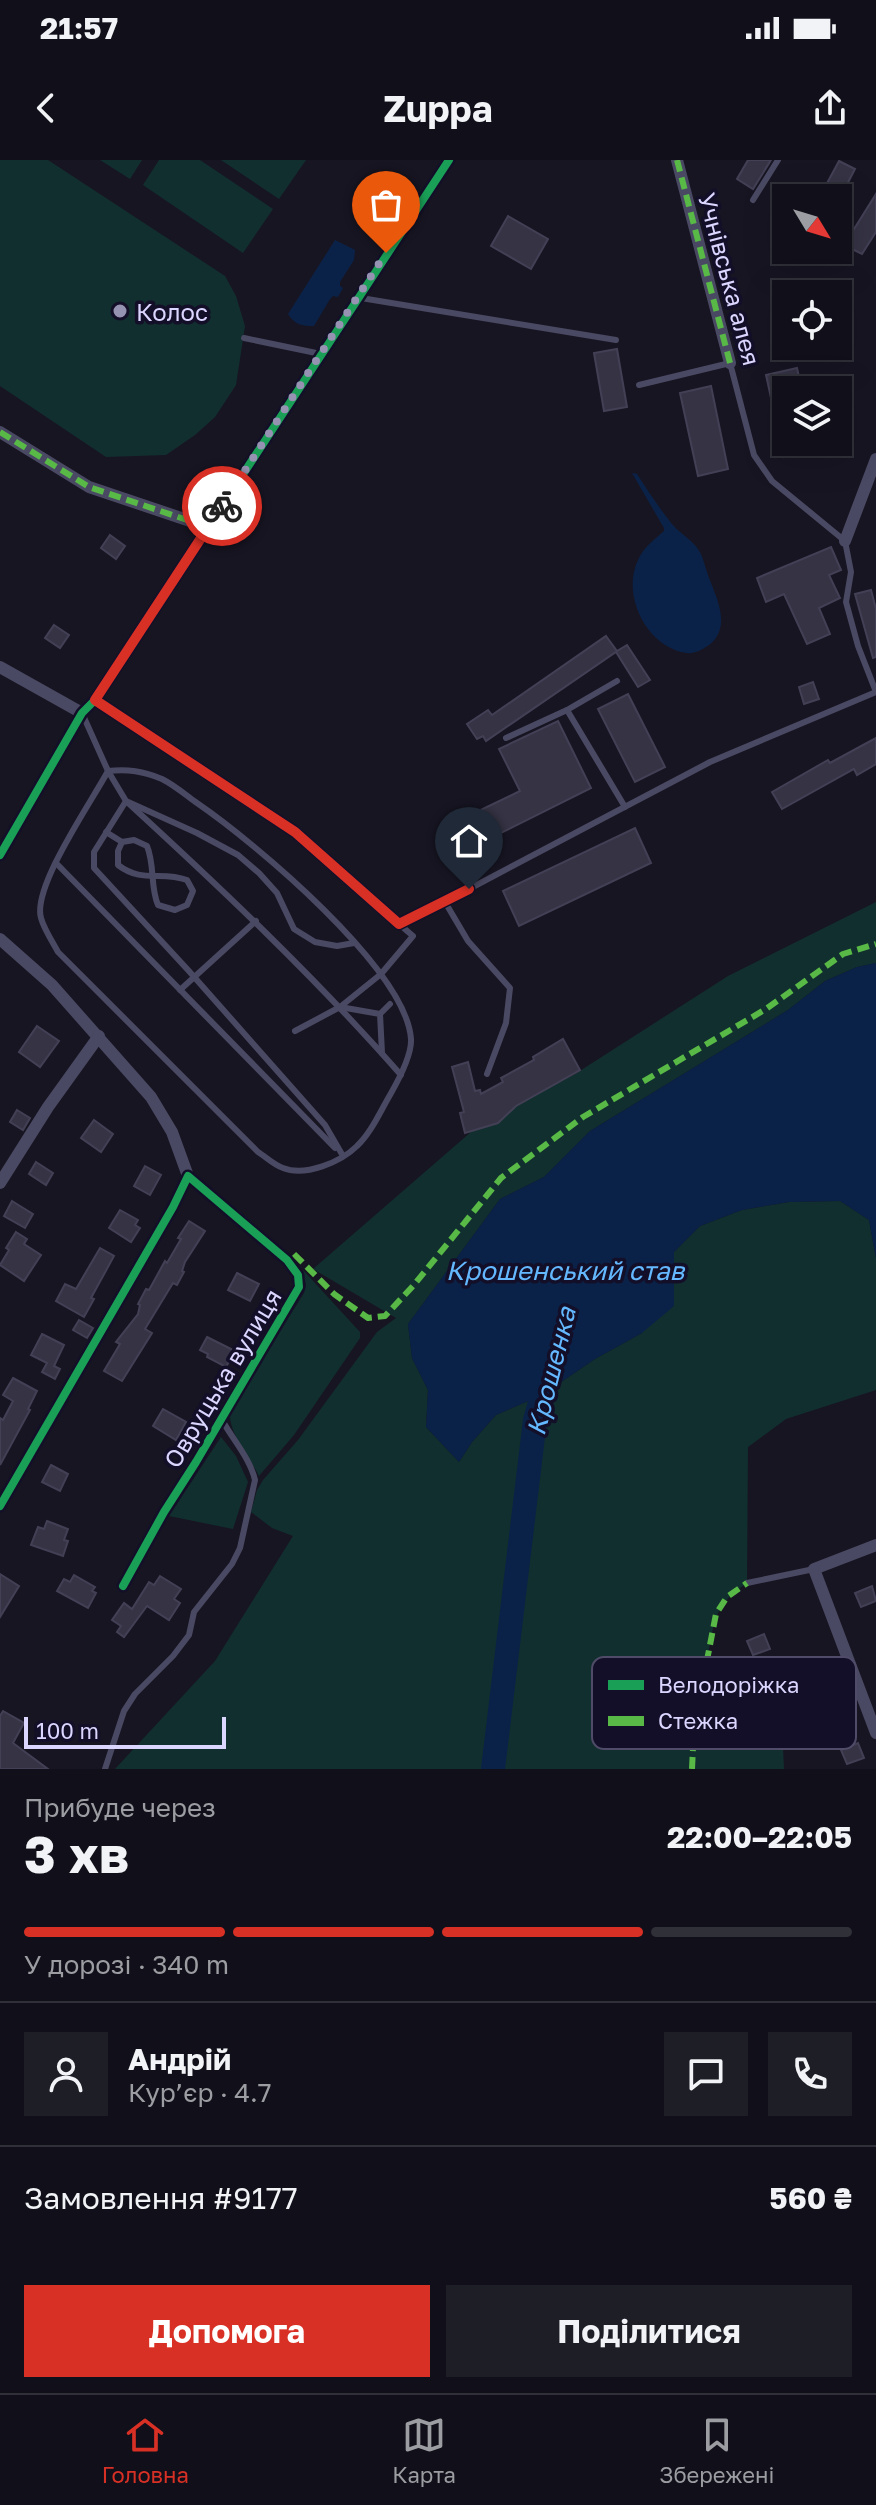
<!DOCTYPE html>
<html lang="uk">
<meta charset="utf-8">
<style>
body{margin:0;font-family:"Golos Text",sans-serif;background:#1e1e27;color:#f1f3f6;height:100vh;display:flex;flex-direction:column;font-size:30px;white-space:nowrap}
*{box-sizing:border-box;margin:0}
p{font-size:26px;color:#9c9da2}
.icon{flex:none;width:44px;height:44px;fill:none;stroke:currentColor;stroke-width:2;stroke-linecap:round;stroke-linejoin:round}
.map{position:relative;height:1609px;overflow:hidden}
.details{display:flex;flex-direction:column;background:#11101a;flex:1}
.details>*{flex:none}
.needle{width:52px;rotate:128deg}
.tools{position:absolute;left:772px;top:24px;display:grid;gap:16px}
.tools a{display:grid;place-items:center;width:80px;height:80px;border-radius:0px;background:#11101a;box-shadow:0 8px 32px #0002,0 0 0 2px #303039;font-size:40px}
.scale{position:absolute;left:24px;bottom:20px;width:202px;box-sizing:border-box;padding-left:8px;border:4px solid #dbd6ff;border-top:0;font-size:22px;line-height:28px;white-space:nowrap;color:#dbd6ff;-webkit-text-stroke:6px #130f28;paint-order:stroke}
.pin{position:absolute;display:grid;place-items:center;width:68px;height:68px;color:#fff;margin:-82px -34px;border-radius:50% 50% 50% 0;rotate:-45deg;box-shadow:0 0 8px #0007}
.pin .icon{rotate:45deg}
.courier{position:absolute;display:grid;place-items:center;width:80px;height:80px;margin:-40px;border:6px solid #d93025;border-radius:50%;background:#fff;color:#222;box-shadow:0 2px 10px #0007}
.headline em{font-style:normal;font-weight:700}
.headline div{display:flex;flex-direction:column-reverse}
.headline{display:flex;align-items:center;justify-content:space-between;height:136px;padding:0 24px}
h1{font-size:52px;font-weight:700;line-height:60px}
.bar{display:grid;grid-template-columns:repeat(4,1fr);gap:12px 8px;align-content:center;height:96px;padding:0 24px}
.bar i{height:10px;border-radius:6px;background:#303039}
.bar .on{background:#d93025}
.bar p{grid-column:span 4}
.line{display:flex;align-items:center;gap:20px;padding:0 24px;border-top:2px solid #303039}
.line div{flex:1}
.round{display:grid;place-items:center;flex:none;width:84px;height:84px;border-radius:0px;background:#1e1e27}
.button{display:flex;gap:16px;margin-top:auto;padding:16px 24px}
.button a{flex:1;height:92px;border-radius:0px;background:#d93025;color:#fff;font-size:32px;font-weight:700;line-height:92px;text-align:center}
.button a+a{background:#1e1e27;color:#f1f3f6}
.status{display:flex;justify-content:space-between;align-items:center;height:56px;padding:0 40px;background:#11101a;direction:ltr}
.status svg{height:22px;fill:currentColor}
header{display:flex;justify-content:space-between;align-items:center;height:104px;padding:0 24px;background:#11101a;font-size:36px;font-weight:700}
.tabs{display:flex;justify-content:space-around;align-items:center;height:112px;border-top:2px solid #303039;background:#11101a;font-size:22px;color:#9c9da2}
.tabs a{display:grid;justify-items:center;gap:4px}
.tabs .on{color:#d93025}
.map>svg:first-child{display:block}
.green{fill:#122f2f}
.water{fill:#0b2248}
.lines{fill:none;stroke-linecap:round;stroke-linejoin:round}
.river{stroke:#0b2248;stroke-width:24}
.building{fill:#353344;stroke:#434056;stroke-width:2}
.lane{stroke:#4a4963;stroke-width:6}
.street{stroke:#4a4963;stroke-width:12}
.quiet{stroke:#58b947;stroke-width:6;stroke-dasharray:12 6;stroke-linecap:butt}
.cycleway-casing{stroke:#130f28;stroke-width:13}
.cycleway{stroke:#1a9f57;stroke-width:8}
.done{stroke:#9692b2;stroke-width:8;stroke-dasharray:0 14.4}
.route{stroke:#d93025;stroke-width:10}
.poi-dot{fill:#9692b2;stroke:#130f28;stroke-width:3}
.labels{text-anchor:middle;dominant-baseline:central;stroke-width:7;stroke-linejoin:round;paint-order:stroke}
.street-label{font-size:24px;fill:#dbd6ff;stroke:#130f28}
.poi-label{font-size:24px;fill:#dbd6ff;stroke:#130f28;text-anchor:start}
.water-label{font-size:26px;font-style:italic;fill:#64b8ff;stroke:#130f28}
.key{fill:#130f28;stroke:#4f4b68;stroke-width:2}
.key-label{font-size:22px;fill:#dbd6ff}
</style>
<div class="status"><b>21:57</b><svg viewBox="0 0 49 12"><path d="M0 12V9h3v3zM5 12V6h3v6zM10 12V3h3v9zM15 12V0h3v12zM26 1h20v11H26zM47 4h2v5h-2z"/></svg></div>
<header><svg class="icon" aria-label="back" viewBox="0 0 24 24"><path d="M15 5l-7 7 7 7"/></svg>Zuppa<svg class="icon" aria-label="share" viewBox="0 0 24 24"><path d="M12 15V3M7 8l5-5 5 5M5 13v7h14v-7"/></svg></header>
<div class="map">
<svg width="876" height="1609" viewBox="0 0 876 1609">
<rect width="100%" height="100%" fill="#171522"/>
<g class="green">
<path d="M0 0H48L225 116 236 136 245 166 236 225 215 257 195 275 166 295 106 297 0 226Z"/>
<path d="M100 0H142L130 19Z"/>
<path d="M159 0H200L273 49 243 93 143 25Z"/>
<path d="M221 0H306L279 39Z"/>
<path d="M876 742V803L857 807 825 821 788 850 590 971 544 1017 500 1039 408 1164 412 1198 428 1230 426 1267 459 1302 472 1282 496 1255 542 1235 595 1199 642 1173 674 1092 700 1066 742 1050 789 1042 840 1041 869 1060 876 1098V1230L786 1259 748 1287 747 1423C714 1446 716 1456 708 1494L781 1542 784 1609H115L215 1501 293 1376 272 1368 251 1352 257 1330 263 1320 298 1280 377 1172 396 1158 313 1109 479 965 575 914 728 816Z"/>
<path d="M303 1110 360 1172V1178L294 1275 259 1316C249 1296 228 1273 230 1251L304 1133 306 1125Z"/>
<path d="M221 1277 236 1296 248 1322 233 1369 169 1356Z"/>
</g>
<g class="water">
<path d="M335 80 355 90 354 100 340 122V126L343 128 338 137 333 136 330 139 314 166C302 166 295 165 288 154Z"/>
<path d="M632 313 637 314C648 331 659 348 672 364 682 376 694 380 701 394 705 404 707 414 711 423 719 443 730 469 709 485 703 489 695 494 687 493 646 488 620 433 639 398 644 387 655 379 664 371V368Z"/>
<path d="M876 803V1098L869 1060 840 1041 789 1042 742 1050 700 1066 674 1092V1146L642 1173 595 1199 542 1235 496 1255 472 1282 459 1302 426 1267 428 1230 412 1198 408 1164 500 1039 544 1017 590 971 788 850 825 821 857 807Z"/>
</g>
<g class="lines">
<path class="river" d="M493 1609 535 1260 551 1204"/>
</g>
<g class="building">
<path d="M748 0H771L753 29 737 19Z"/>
<path d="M839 1 855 9 840 38H819Z"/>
<path d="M876 34V72L862 94 844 85Z"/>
<path d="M508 56 548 79 531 109 491 86Z"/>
<path d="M617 189 627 247 604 251 594 193Z"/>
<path d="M797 208 802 230H786V282H832L833 287 784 297 766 215Z"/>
<path d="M711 226 728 309 698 316 680 233Z"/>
<path d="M110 375 125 386 116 399 101 388Z"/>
<path d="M831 387 841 410 829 415 840 438 819 448 830 474 807 484 784 434 766 442 757 418Z"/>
<path d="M871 430 876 449V497L873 498 855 434Z"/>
<path d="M54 465 69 475 60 488 45 478Z"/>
<path d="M606 476 617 491 627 485 650 520 638 527 616 492 486 581 483 576 477 579 467 564 488 550 492 555Z"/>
<path d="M813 522 819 539 804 544 799 527Z"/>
<path d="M628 534 665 607 635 622 598 549Z"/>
<path d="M558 561 591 628 479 684 466 657 520 631 499 589Z"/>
<path d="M876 578V604L857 615 854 609 782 649 772 632 828 600 830 603Z"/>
<path d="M635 668 651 703 519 766 503 731Z"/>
<path d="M37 866 59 881 40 907 19 892Z"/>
<path d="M563 879 580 910 516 946 498 963 465 973 460 953 464 952 452 907 468 902 475 931 480 930 481 934 503 922 501 918 534 900 533 897Z"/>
<path d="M17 950 30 958 23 970 10 962Z"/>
<path d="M94 960 113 974 101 992 81 978Z"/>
<path d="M36 1002 53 1013 46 1025 29 1014Z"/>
<path d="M145 1006 161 1015 150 1035 134 1026Z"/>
<path d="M12 1041 33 1054 25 1068 4 1056Z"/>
<path d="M120 1050 138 1060 135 1065 140 1068 131 1082 109 1068Z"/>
<path d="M189 1061 205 1071 185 1102 182 1111 184 1112 177 1125 173 1123 145 1169 152 1173 122 1221 104 1211 120 1184 116 1182 138 1154 140 1145 138 1144 146 1129 149 1130 165 1101 167 1103 181 1079 178 1078Z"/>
<path d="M16 1072 27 1079 24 1084 41 1095 24 1121 0 1105 9 1090 6 1088Z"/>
<path d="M100 1088 114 1096 91 1138 94 1139 84 1157 56 1141 65 1124 76 1129Z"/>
<path d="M237 1113 259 1124 250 1141 228 1130Z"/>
<path d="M79 1160 93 1168 87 1178 73 1170Z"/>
<path d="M42 1174 64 1185 54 1206 60 1209 55 1219 42 1212 47 1203 31 1195Z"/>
<path d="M207 1177 235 1191 226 1207 207 1197 208 1194 200 1190Z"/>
<path d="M13 1218 37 1231 28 1249 30 1250 0 1305V1258L3 1260 13 1241 3 1235Z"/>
<path d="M163 1249 186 1262 176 1280 153 1266Z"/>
<path d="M51 1305 68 1314 60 1331 42 1322Z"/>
<path d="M47 1361 68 1369 64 1380 68 1381 63 1396 31 1385 38 1367 44 1369Z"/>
<path d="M0 1414 19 1426 0 1457Z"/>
<path d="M74 1415 95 1427 92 1431 96 1433 88 1448 57 1431 64 1419 70 1422Z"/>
<path d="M160 1416 181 1429 174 1439 180 1443 169 1460 147 1446 124 1477 117 1472 121 1466 112 1460 124 1443 132 1449 149 1422 154 1425Z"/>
<path d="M872 1426 876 1441 861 1447 855 1433Z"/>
<path d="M764 1474 770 1489 753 1495 747 1481Z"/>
<path d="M3 1551 24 1563 13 1583 48 1609H0V1556Z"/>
<path d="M858 1583 864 1598 847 1604 841 1590Z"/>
</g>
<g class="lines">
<g class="lane">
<path d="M753 40 778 0"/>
<path d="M361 138 616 180"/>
<path d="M244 178 321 194"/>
<path d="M639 225 730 203 754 295 772 321 845 381 851 412 846 442 858 486 876 532"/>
<path d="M617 521 567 550 625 647"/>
<path d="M82 553 108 611C128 609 143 611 162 619 174 625 186 635 197 643 254 682 406 809 411 879 412 895 398 921 390 935 380 952 371 973 357 986 341 1002 305 1017 283 1008 274 1005 266 997 258 992L58 792C52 781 44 769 41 758 32 727 92 641 108 611"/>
<path d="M506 578 567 550"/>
<path d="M108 611 126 641 197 673 238 695 259 713 277 733 294 769 315 782 337 786 354 783"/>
<path d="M106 672 122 682 134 680 147 686C155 705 150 727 158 745L175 750 187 745 193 731 187 720C161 710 143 724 118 705V691L122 682"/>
<path d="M56 703 335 988"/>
<path d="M469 729 710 602 876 532"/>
<path d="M445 742 468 781 510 828 506 863 487 914"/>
<path d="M180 830 256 761"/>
<path d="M340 847 380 854 382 893"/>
<path d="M380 854 390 844"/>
<path d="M295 871 340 847 381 814 413 776 399 764"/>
<path d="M343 996 325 965 188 810 94 708V692L126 641C222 729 315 817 401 915"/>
<path d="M747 1423 814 1409"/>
<path d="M105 1609 124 1551 135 1534 173 1496 189 1475 194 1452 232 1404 240 1388 255 1320C250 1298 232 1279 221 1258"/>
</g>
<g class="street">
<path d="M677 0 730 203"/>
<path d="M0 272 89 327 208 367"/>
<path d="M845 381 876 299"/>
<path d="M0 507 82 553"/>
<path d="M95 540 295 672 399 764 469 729"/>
<path d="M0 695 82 553 95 540 449 0"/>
<path d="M0 779 52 825 151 937 172 972 188 1016"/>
<path d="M0 1023 48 947 99 876"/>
<path d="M0 1346 173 1047 188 1016"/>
<path d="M876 1385 814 1409 876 1573"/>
<path d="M123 1426 164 1352 196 1302 299 1127 298 1115 287 1100 188 1016"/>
</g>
<g class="quiet">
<path d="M677 0 730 203"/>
<path d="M0 272 89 327 208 367"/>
<path d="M294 1094 334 1134 368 1158 385 1156 413 1126 501 1018 583 957 766 849 843 794 876 784"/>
<path d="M692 1609 694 1567 716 1454 727 1437 747 1423"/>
</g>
<g class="cycleway-casing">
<g id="cycleway">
<path d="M95 540 295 672 399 764 469 729"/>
<path d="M0 695 82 553 95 540 449 0"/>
<path d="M0 1346 173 1047 188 1016 287 1100 298 1115 299 1127 196 1302 164 1352 123 1426"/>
</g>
</g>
<use href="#cycleway" class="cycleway"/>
</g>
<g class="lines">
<path class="done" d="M222 346 386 93"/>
<path class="route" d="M222 346 95 540 295 672 399 764 469 729"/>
</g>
<circle class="poi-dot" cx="120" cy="151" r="8"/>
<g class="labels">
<g class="street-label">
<text transform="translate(730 119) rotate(75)">Учнівська алея</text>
<text transform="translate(222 1218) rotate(-59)">Овруцька вулиця</text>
</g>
<g class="poi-label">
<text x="136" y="151">Колос</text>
</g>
<g class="water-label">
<text x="565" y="1110">Крошенський став</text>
<text transform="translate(551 1211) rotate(-76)">Крошенка</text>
</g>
</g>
<rect x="592" y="1497" width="264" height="92" rx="12" class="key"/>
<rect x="608" y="1520" width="36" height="10" fill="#1a9f57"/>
<rect x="608" y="1556" width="36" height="10" fill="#58b947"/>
<g class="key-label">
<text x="658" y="1533">Велодоріжка</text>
<text x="658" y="1569">Стежка</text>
</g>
</svg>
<div class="tools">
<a><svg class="needle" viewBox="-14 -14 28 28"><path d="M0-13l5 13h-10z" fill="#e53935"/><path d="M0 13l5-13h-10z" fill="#9c9da2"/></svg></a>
<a><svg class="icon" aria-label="locate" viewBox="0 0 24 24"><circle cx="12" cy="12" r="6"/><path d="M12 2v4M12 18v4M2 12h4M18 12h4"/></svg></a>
<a><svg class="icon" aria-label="layers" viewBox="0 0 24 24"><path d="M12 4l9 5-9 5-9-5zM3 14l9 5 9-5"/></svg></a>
</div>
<div class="scale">100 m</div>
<div class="pin" style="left:386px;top:93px;background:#ea580c"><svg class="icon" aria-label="bag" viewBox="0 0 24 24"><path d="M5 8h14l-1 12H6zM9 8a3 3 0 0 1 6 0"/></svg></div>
<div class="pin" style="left:469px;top:729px;background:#1f2937"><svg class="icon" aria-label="home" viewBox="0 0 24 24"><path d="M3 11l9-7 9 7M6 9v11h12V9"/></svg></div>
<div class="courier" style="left:222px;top:346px"><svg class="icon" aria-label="bike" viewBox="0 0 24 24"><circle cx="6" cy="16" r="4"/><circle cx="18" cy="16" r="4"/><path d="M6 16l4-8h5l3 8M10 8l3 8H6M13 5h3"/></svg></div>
</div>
<section class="details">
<div class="headline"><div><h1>3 хв</h1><p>Прибуде через</p></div><em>22:00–22:05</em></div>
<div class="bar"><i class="on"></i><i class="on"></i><i class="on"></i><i></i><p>У дорозі · 340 m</p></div>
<div class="line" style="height:144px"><a class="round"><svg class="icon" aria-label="person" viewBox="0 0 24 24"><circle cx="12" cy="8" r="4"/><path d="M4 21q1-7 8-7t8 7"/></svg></a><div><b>Андрій</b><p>Кур’єр · 4.7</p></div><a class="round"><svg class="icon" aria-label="chat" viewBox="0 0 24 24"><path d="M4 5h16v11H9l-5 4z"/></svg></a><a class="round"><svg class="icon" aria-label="phone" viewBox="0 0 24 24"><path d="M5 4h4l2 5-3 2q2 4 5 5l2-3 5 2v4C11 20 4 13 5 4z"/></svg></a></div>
<div class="line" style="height:104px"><div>Замовлення #9177</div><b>560 ₴</b></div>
<div class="button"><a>Допомога</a><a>Поділитися</a></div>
</section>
<nav class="tabs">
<a class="on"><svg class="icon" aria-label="home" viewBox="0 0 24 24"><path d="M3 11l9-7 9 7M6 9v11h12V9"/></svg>Головна</a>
<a><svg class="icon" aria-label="map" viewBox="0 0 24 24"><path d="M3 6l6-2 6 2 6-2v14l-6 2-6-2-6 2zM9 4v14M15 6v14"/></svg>Карта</a>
<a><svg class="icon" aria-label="saved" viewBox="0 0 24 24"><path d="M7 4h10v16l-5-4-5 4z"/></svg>Збережені</a>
</nav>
